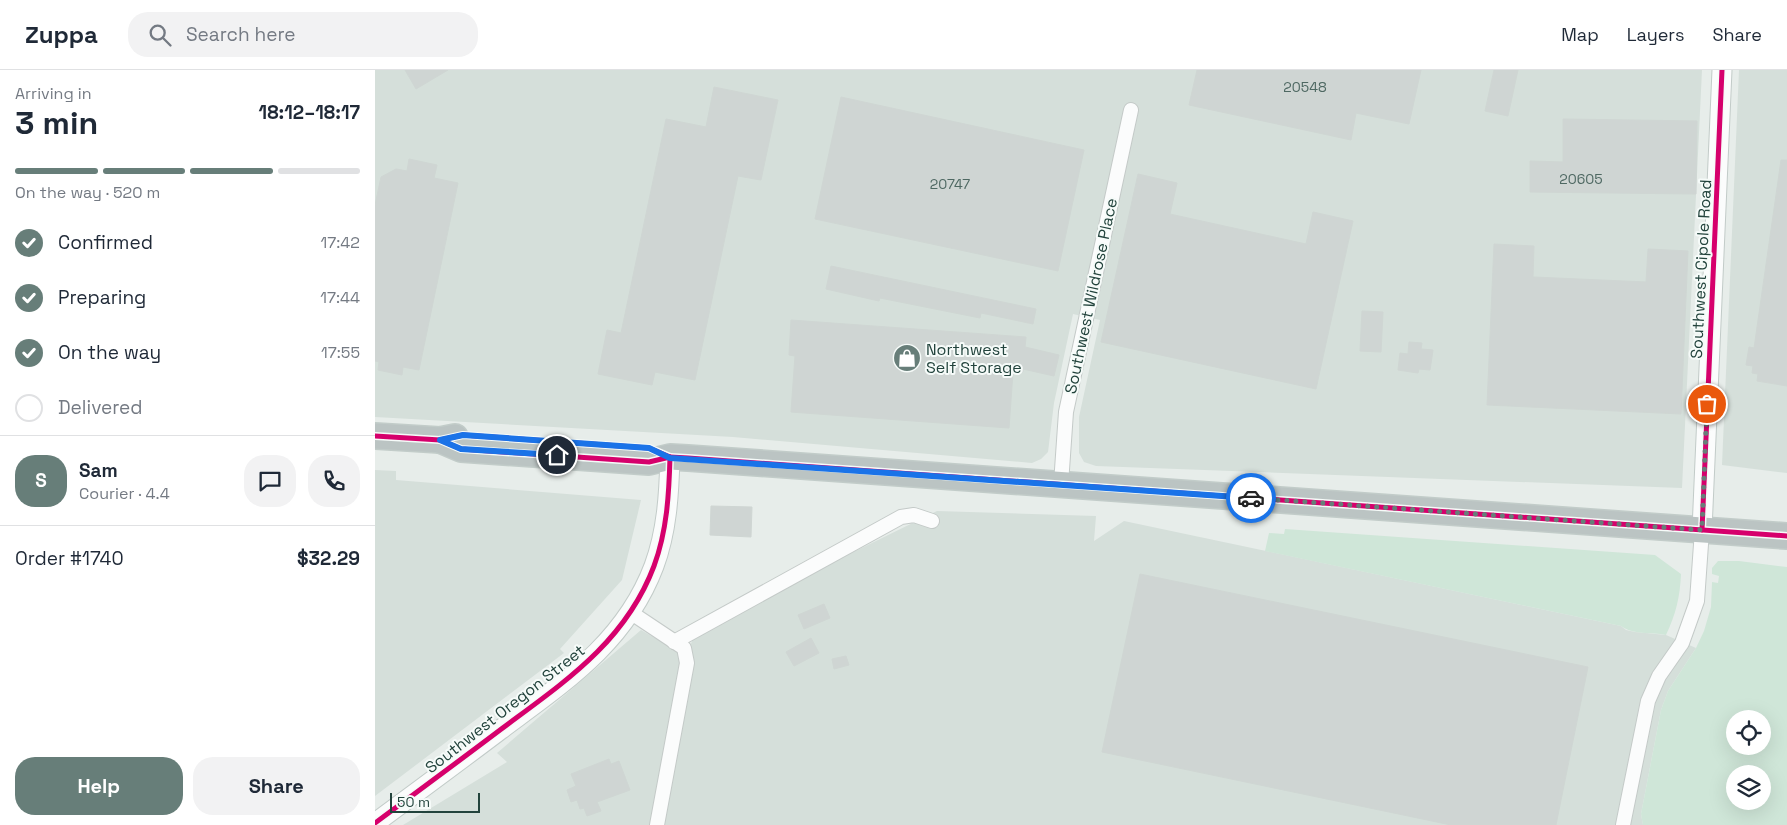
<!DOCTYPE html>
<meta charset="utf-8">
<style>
body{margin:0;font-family:"Space Grotesk",sans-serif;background:#f2f2f3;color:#1f2937;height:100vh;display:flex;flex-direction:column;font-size:19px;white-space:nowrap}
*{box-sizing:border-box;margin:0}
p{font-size:16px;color:#747a83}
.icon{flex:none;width:28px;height:28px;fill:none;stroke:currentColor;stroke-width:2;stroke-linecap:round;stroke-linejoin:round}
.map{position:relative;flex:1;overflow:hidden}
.side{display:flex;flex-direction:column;background:#fff;width:375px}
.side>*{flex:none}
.controls{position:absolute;left:1351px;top:640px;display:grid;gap:10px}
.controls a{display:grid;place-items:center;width:45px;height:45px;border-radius:50%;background:#fff;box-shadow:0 5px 20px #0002;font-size:25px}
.scale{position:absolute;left:15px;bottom:12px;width:90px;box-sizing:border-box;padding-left:5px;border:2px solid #22433c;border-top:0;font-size:14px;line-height:18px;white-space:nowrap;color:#22433c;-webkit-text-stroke:4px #f6fbf9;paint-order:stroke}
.pin{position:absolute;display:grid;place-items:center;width:42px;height:42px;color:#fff;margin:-21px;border:2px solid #fff;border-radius:50%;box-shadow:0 1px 5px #0007}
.courier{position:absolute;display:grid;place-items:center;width:50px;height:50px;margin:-25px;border:4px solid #1a73e8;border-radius:50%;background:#fff;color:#222;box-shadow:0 1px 6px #0007}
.headline em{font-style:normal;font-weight:600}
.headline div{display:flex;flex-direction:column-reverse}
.headline{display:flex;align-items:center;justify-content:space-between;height:85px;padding:0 15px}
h1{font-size:32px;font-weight:600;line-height:38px}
.bar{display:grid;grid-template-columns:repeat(4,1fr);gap:8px 5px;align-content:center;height:60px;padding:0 15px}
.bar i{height:6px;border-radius:4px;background:#e0e1e3}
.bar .current{background:#677e79}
.bar p{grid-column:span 4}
.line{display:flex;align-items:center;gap:12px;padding:0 15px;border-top:1px solid #e0e1e3}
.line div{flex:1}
.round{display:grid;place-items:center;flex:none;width:52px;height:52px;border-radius:20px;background:#f2f2f3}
ol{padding:0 15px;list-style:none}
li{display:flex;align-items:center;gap:15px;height:55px}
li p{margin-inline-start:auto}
li .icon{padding:5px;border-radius:50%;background:#677e79;color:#fff;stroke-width:4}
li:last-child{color:#747a83}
li i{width:28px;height:28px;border:2px solid #e0e1e3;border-radius:50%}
.button{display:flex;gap:10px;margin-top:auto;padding:10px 15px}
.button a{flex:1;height:58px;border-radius:20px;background:#677e79;color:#fff;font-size:20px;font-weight:600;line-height:58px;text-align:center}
.button a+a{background:#f2f2f3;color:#1f2937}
header{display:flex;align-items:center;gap:30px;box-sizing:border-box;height:70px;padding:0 25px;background:#fff;border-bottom:1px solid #e0e1e3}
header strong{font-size:24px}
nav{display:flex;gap:28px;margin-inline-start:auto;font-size:18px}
.search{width:350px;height:45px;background:#f2f2f3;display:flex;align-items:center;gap:12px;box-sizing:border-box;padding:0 18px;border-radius:20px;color:#747a83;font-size:19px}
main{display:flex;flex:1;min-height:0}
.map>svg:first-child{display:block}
.built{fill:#d5dfda}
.green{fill:#cfe6d8;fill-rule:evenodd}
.building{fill:#cfd5d3;stroke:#cfd6d3}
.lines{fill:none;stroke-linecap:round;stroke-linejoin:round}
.street-casing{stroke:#c4cac8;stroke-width:16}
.secondary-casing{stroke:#c2cbc8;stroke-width:21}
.highway-casing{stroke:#c2ccc9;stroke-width:28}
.street{stroke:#fbfcfc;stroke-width:14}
.secondary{stroke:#fbfcfc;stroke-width:19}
.highway{stroke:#bbc4c3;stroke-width:25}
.cycleway-casing{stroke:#f6fbf9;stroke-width:8}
.cycleway{stroke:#d6006c;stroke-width:5}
.done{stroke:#677e79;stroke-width:5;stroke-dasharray:0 9}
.route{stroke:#1a73e8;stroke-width:6}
.labels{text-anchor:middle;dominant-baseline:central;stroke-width:4;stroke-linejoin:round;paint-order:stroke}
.number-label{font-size:14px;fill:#4e6862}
.street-label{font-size:16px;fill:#22433c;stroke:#f6fbf9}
.poi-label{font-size:16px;fill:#22433c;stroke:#f6fbf9;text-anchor:start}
</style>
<header>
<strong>Zuppa</strong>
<div class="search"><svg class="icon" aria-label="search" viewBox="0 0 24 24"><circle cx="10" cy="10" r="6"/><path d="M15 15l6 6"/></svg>Search here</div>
<nav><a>Map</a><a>Layers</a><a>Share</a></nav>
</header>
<main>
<section class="side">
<div class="headline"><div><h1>3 min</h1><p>Arriving in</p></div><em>18:12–18:17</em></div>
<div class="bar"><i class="current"></i><i class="current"></i><i class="current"></i><i></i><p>On the way · 520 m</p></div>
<ol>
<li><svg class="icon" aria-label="check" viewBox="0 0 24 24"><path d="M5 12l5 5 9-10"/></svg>Confirmed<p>17:42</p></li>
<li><svg class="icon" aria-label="check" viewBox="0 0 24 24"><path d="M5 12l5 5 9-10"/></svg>Preparing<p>17:44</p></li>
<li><svg class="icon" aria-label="check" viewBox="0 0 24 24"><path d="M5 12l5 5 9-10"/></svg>On the way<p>17:55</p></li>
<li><i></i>Delivered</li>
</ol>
<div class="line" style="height:90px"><b class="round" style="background:#677e79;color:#fff">S</b><div><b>Sam</b><p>Courier · 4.4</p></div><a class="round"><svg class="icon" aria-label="chat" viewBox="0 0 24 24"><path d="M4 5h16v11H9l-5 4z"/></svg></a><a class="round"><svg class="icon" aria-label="phone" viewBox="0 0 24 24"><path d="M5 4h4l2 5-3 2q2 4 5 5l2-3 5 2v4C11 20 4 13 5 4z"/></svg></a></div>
<div class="line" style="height:65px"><div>Order #1740</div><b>$32.29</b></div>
<div class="button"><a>Help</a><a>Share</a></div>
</section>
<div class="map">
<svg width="1412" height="755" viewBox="0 0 1412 755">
<rect width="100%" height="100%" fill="#e7edea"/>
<g class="built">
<path d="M0 0H1327L1307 418 721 396 709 392 704 383V347L725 250 698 244 679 333 673 382 666 389 657 393 358 367 0 347Z"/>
<path d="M1364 0H1412V403L1347 395Z"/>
<path d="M0 400 21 401V410L266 430 247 510 185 579 189 583 0 726Z"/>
<path d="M562 441 721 446 719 471 749 451 1246 556 1251 560 1260 562 1291 565 1321 578 1293 621 1286 640 1266 744 1268 755H28L132 692 122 683 266 560 311 586 322 559Z"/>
</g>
<g class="green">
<path d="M910 459 1280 485 1306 504C1305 527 1301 544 1291 565 1276 562 1258 565 1246 556L890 481 894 463 909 464Z"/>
<path d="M1343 491H1364L1412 497V755H1268L1266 744 1286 640 1293 621 1321 578 1329 561 1336 537 1337 512 1343 513 1344 506 1337 504V498ZM1360 649H1388V676H1360ZM1360 704H1388V731H1360Z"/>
</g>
<g class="building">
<path d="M30 0H73L41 19Z"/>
<path d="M822 0H1046L1034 54 981 43 976 70 814 35Z"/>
<path d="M1119 0H1143L1133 46 1110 41Z"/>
<path d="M339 17 403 30 386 110 363 106 320 310 280 302 277 315 223 304 232 260 246 263 291 49 331 57Z"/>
<path d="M466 27 709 80 683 201 440 149Z"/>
<path d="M1188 49 1322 51 1321 124 1155 122V91L1188 92Z"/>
<path d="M34 89 62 95 59 108 83 113 44 300 28 297 27 305 3 300 4 292 0 291V135L6 107 21 99 32 101Z"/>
<path d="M1406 90H1412V316L1382 311 1383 304 1377 303 1378 296 1371 295 1374 277 1379 278Z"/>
<path d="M763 104 802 113 795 144 931 174 938 142 978 151 941 319 726 272Z"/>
<path d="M1119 174 1159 176 1158 207 1271 212 1273 179 1313 181 1306 344 1112 335Z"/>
<path d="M456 196 661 239 658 254 606 243 605 248 505 228 504 231 451 219Z"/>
<path d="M987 241 1008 242 1006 282 985 281Z"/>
<path d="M416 250 651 267 650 277 684 285 679 306 648 299V302H638L634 358 416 342 420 286 414 285Z"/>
<path d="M1034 272 1047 273 1046 279 1058 280 1055 300 1044 299 1043 303 1023 300 1025 283 1033 284Z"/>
<path d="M336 436 377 437 376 467 335 465Z"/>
<path d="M765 504 1213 597 1181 755H1076L727 682Z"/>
<path d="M449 534 455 548 429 559 423 545Z"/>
<path d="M436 568 444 583 419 596 411 582Z"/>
<path d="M471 586 474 595 459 599 457 589Z"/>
<path d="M234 689 236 694 244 691 255 720 222 732 226 741 212 746 209 738 205 739 202 730 196 732 192 720 201 716 196 704Z"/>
</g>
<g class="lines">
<g class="street-casing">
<g id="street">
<path d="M686 414 691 342 756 40"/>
<path d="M255 542 309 578 312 593 282 755"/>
<path d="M299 572 526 447 539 445 557 451"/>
<path d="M1248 755 1273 631 1284 606 1307 573 1322 531 1327 460"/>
</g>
</g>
<g class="secondary-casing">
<g id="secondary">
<path d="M1327 460 1347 0"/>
<path d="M0 753C42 722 84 691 125 660 188 613 250 573 279 496 292 461 294 424 295 387"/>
</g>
</g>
<g class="highway-casing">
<g id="highway">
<path d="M0 366 65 370 80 367"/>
<path d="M65 370 86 379 274 392 295 387 313 388 1412 466"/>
</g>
</g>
<use href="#street" class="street"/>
<use href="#secondary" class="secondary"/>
<use href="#highway" class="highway"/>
<g class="cycleway-casing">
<g id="cycleway">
<path d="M0 366 65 370 88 365 274 378 295 387"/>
<path d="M65 370 86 379 274 392 295 387 313 388 1412 466"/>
<path d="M1327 460 1347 0"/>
<path d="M0 753C42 722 84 691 125 660 188 613 250 573 279 496 292 461 294 424 295 387"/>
</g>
</g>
<use href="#cycleway" class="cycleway"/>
</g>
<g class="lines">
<path class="done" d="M876 428 1327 460 1332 334"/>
<path class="route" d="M182 385 86 379 65 370 88 365 274 378 295 388 876 428"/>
</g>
<defs>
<g id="shop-disc" transform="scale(1.4375)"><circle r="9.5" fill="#677e79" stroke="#f6fbf9"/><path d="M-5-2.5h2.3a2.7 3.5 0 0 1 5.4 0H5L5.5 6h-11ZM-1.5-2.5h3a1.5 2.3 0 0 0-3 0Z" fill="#fff"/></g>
</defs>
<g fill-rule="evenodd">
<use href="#shop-disc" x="532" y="288"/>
</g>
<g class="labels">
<g class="number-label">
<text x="930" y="17">20548</text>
<text x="1206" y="109">20605</text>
<text x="575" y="114">20747</text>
</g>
<g class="street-label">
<text transform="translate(1326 199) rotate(-87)">Southwest Cipole Road</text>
<text transform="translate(716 226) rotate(-78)">Southwest Wildrose Place</text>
<text transform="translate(130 639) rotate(-38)">Southwest Oregon Street</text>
</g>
<g class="poi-label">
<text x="551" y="279">Northwest<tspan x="551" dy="18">Self Storage</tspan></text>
</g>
</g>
</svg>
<div class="controls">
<a><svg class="icon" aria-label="locate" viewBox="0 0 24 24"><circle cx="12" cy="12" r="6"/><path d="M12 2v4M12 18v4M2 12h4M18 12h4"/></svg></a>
<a><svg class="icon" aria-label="layers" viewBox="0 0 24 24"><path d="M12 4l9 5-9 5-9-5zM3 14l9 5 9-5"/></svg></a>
</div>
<div class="scale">50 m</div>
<div class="pin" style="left:1332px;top:334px;background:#ea580c"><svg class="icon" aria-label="bag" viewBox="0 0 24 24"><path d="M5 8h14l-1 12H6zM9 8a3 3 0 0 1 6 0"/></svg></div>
<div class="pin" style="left:182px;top:385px;background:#1f2937"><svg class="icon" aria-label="home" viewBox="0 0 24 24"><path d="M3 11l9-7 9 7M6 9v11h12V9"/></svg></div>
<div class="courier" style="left:876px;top:428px"><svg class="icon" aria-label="car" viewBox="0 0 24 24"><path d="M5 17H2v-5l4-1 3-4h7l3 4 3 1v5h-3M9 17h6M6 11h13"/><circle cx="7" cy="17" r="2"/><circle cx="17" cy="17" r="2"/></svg></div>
</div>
</main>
